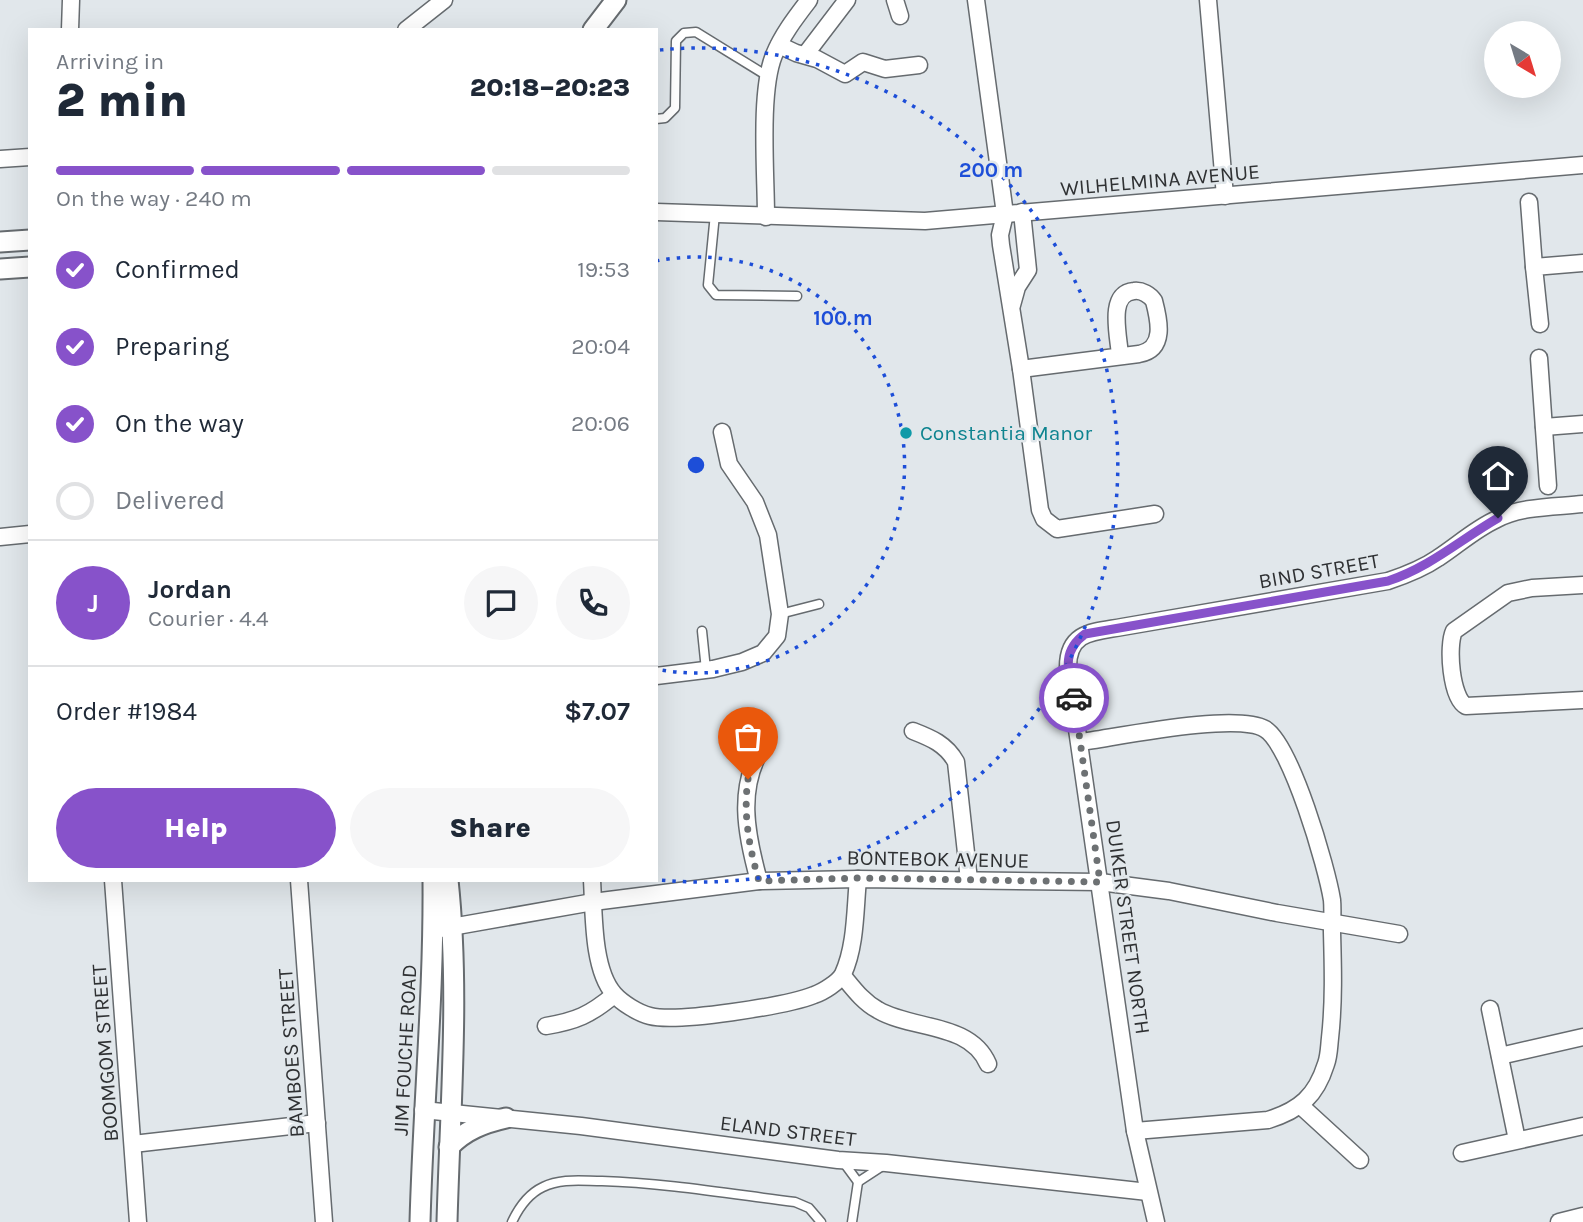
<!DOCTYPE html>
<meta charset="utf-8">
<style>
body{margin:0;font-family:Karla,sans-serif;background:#f6f6f7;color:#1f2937;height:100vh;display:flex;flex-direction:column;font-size:26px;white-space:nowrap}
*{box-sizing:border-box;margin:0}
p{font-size:23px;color:#747a83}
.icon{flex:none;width:38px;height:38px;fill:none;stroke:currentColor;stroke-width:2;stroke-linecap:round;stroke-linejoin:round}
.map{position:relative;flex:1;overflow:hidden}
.sheet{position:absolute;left:28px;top:28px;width:630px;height:854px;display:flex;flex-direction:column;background:#fff;border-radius:0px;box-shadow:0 7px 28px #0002}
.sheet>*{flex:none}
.needle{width:46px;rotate:142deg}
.buttons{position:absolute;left:1484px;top:21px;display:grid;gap:14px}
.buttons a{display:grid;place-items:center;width:77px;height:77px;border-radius:50%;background:#fff;box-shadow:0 7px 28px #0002;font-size:35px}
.pin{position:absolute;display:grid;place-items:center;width:60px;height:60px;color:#fff;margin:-72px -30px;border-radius:50% 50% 50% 0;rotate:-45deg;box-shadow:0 0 7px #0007}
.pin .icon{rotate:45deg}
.courier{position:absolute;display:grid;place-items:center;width:70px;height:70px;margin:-35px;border:5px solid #8752ca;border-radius:50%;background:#fff;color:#222;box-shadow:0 2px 9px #0007}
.overview em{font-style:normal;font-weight:800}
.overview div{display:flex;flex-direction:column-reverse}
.overview{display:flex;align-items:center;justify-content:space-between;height:119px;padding:0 28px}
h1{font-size:46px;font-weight:800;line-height:52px}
.bar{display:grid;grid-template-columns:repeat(4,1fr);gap:10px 7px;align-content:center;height:84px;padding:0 28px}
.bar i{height:9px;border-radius:5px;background:#e0e1e3}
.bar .on{background:#8752ca}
.bar p{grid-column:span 4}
.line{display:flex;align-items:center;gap:18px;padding:0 28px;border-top:2px solid #e0e1e3}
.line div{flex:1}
.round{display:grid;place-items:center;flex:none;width:74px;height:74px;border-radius:37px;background:#f6f6f7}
ol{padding:0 28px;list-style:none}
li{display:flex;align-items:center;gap:21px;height:77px}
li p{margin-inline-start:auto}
li .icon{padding:7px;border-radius:50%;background:#8752ca;color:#fff;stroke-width:4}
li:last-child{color:#747a83}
li i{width:38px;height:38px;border:4px solid #e0e1e3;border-radius:50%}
.cta{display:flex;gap:14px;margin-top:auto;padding:14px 28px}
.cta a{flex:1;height:80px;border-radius:42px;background:#8752ca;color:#fff;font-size:28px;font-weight:800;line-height:80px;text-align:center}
.cta a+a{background:#f6f6f7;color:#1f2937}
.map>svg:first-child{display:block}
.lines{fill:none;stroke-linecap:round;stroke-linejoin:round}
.service-casing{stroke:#666b6f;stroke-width:11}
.minor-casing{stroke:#666b6f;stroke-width:19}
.tertiary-casing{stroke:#666b6f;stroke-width:23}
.service{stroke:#fff;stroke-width:8}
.minor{stroke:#fff;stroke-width:16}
.tertiary{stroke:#fff;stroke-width:19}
.done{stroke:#6d7173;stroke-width:7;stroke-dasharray:0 12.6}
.route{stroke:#8752ca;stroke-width:9}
.ring{fill:none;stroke:#1d4ed8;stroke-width:3.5;stroke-dasharray:3.5 7}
.culture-dot{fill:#0f9aa8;stroke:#e1e7eb;stroke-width:2.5}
.labels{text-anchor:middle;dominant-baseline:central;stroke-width:5;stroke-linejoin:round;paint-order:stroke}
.street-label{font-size:21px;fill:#2f3133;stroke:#e1e7eb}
.culture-label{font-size:21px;fill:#0d838f;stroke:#e1e7eb;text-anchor:start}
.centre{fill:#1d4ed8;stroke:#e1e7eb;stroke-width:3.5}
.ring-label{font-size:21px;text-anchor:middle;font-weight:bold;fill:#1d4ed8;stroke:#e1e7eb;stroke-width:5;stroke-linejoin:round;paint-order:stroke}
</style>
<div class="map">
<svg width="1583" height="1222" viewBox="0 0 1583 1222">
<rect width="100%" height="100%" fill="#e1e7eb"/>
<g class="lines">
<g class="service-casing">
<g id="service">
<path d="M656 119 665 118 675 108 676 41 684 33 696 32 769 77"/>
<path d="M715 214 708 285 716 295 797 296"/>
<path d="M780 614 819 604"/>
<path d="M702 631 706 670"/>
<path d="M844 1163 858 1182 852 1222"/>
<path d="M858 1182 884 1165"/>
<path d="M512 1222C519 1207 528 1194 543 1187 561 1178 582 1181 602 1181 666 1183 731 1194 795 1202L809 1208 821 1222"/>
</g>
</g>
<g class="minor-casing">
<g id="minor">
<path d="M895 0 900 16"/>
<path d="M976 0 1005 214 1000 235 1001 245 1021 369 1040 510 1044 519 1057 529 1155 514"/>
<path d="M1208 0 1225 196"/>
<path d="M70 30 71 0"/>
<path d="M406 30 444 0"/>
<path d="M779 45 796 53 817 59 845 74 863 62 885 69 919 65"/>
<path d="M805 55 847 0"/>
<path d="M0 159 30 157"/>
<path d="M1529 202 1534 267"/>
<path d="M656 212 925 221 1583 165"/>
<path d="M766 217C766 174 759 92 774 55 782 35 796 17 809 0"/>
<path d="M1012 305 1017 287 1028 270 1022 212"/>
<path d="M1540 324 1534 267 1583 263"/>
<path d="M1539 358 1548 486"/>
<path d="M1021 369 1139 354C1166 349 1159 320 1154 301 1150 295 1142 290 1134 291 1107 293 1119 337 1120 356"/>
<path d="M1544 427 1583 424"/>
<path d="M0 537 30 534"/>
<path d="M1583 585 1532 588 1508 593 1454 631C1447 646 1451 698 1466 706L1583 700"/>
<path d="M656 676 713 669 742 662 763 653 777 636 780 614 768 535 755 502 729 464 722 432"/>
<path d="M913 731C931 738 946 744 956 762L969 880"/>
<path d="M1081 742C1118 737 1236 712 1265 729 1291 744 1327 868 1332 900 1333 910 1332 921 1332 932 1333 967 1334 1002 1330 1038 1329 1047 1329 1056 1326 1064 1316 1096 1300 1110 1268 1120L1135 1131"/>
<path d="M113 880 138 1222"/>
<path d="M299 880 324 1222"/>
<path d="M592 880C594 912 592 969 614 994 622 1003 638 1013 650 1016 677 1023 786 1006 814 995 823 992 839 982 843 974 856 946 855 909 858 879"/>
<path d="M759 881C746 834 736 786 765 743"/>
<path d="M440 929 593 902 759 881 858 879 1100 882 1169 891 1277 913 1399 934"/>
<path d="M843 976C853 988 863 1002 878 1010 912 1030 970 1022 988 1064"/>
<path d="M1490 1009 1517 1140"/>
<path d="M546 1026C576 1021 590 1015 614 995"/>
<path d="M1500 1056 1583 1037"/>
<path d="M1301 1106 1360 1160"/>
<path d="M423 1110 581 1126 838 1160 886 1163 1148 1192"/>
<path d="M133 1144 317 1123"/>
<path d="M1462 1153 1583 1126"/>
<path d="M1156 1222 1135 1131 1068 667C1068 631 1094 632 1122 627L1388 581C1406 575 1422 569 1438 558 1458 545 1475 529 1497 519 1522 506 1555 507 1583 504"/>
<path d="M1559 1222 1583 1216"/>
</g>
</g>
<g class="tertiary-casing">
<g id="tertiary">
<path d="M593 30 616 0"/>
<path d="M0 242 30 240"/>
<path d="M0 269 30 267"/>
<path d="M449 1147C465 1130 484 1123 506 1118"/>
<path d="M420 1222C423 1108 434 994 433 880"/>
<path d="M447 1222C450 1109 460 993 448 880"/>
</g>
</g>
<use href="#service" class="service"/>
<use href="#minor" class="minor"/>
<use href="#tertiary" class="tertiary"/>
</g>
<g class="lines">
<path class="done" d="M748 779C743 814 749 847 759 881L858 878 1100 882 1074 698"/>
<path class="route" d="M1074 698C1069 673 1060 652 1085 634L1388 581C1430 567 1460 540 1498 518"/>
</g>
<g class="ring">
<path d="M656 261A208 208 0 1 1 656 669"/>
<path d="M660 50A417 417 0 1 1 660 880"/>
</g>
<circle class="culture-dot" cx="906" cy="433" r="7"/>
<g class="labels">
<g class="street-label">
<text transform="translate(1160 180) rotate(-5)">WILHELMINA AVENUE</text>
<text transform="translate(1319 571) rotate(-10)">BIND STREET</text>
<text transform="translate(938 859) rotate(1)">BONTEBOK AVENUE</text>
<text transform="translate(1128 927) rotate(82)">DUIKER STREET NORTH</text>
<text transform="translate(405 1050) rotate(-87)">JIM FOUCHE ROAD</text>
<text transform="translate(105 1053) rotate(-94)">BOOMGOM STREET</text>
<text transform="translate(291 1053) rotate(-94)">BAMBOES STREET</text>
<text transform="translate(788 1131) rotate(7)">ELAND STREET</text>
</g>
<g class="culture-label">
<text x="920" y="433">Constantia Manor</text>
</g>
</g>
<circle cx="696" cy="465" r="10" class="centre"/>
<g class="ring-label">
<text x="991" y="177">200 m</text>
<text x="843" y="325">100 m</text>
</g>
</svg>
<div class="buttons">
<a><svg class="needle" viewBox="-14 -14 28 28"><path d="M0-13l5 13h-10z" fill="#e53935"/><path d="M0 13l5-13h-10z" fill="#747a83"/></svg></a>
</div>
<div class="pin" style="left:748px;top:779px;background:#ea580c"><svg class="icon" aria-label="bag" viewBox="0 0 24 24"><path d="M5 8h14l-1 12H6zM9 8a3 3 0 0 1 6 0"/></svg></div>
<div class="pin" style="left:1498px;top:518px;background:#1f2937"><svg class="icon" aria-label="home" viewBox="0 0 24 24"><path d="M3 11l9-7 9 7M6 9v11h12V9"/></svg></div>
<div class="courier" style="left:1074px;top:698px"><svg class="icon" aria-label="car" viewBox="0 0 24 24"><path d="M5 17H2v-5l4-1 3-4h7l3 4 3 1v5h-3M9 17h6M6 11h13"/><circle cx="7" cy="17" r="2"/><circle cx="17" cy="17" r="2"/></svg></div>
<section class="sheet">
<div class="overview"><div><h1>2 min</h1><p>Arriving in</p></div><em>20:18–20:23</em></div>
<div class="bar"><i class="on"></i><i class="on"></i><i class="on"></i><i></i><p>On the way · 240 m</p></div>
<ol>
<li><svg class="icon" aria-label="check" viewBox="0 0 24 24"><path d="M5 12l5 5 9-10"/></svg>Confirmed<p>19:53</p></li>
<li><svg class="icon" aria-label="check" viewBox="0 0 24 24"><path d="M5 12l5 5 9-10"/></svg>Preparing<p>20:04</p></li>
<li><svg class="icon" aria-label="check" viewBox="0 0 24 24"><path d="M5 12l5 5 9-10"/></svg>On the way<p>20:06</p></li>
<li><i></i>Delivered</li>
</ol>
<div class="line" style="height:126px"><b class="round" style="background:#8752ca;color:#fff">J</b><div><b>Jordan</b><p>Courier · 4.4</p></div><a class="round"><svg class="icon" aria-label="chat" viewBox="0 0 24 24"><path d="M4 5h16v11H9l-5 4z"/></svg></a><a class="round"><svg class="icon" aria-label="phone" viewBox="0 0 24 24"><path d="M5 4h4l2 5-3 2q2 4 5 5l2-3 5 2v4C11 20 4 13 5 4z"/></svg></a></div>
<div class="line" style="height:91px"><div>Order #1984</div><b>$7.07</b></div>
<div class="cta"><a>Help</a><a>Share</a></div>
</section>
</div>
